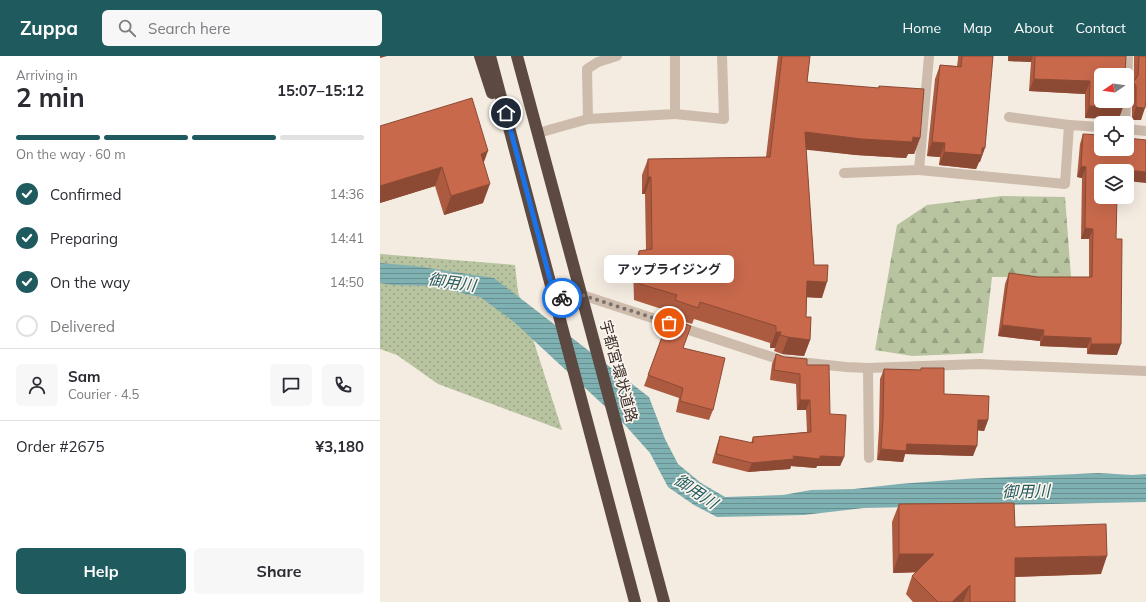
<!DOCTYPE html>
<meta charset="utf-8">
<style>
body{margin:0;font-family:Mulish,"Noto Sans JP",sans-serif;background:#f7f7f7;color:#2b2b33;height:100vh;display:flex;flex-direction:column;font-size:15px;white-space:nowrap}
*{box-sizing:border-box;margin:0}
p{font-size:13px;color:#7c7c81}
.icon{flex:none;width:22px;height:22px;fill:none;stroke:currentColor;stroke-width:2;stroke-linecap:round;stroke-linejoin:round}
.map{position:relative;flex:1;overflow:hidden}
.panel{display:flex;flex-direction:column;background:#fff;width:380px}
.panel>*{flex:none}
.needle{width:26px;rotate:257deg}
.fabs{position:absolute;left:714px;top:12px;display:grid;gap:8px}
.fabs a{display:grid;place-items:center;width:40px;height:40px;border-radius:6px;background:#fff;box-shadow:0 4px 16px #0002;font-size:20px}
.pin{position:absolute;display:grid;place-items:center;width:34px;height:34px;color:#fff;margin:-17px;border:2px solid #fff;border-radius:50%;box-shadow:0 1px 4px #0007}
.courier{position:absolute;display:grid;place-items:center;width:40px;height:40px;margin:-20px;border:3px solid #1a73e8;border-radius:50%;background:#fff;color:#222;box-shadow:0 1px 5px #0007}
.bubble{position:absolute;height:28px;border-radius:6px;background:#fff;box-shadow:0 4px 16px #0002;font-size:13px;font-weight:700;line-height:28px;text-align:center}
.head em{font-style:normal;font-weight:700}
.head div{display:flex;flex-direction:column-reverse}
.head{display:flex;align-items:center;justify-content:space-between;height:68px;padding:0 16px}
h1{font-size:26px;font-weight:700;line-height:30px}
.bar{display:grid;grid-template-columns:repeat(4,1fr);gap:6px 4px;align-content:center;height:48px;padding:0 16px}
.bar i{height:5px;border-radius:3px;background:#e1e1e2}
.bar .active{background:#1f5a5e}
.bar p{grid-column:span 4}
.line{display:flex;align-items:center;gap:10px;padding:0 16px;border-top:1px solid #e1e1e2}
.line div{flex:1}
.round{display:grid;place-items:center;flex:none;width:42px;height:42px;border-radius:6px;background:#f7f7f7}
ol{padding:0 16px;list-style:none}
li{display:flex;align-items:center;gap:12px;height:44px}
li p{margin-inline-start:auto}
li .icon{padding:4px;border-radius:50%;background:#1f5a5e;color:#fff;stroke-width:4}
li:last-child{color:#7c7c81}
li i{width:22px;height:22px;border:2px solid #e1e1e2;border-radius:50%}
.primary-button{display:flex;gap:8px;margin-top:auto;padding:8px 16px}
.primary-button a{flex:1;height:46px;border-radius:6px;background:#1f5a5e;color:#fff;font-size:16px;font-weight:700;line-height:46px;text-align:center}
.primary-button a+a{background:#f7f7f7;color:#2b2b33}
header{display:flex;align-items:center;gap:24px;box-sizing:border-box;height:56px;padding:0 20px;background:#1f5a5e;color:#fff}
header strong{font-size:19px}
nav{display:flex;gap:22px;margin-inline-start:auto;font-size:14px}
.search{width:280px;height:36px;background:#f7f7f7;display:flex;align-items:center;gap:10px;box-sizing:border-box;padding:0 14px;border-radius:6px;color:#7c7c81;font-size:15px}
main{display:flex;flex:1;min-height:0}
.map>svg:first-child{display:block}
.green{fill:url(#green-dots)}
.forest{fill:url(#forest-firs)}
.water{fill:url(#water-rules)}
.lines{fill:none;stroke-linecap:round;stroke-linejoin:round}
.lane{stroke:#cdbbac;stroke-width:10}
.street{stroke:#cdbbac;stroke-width:10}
.highway{stroke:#5c4a42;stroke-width:12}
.wall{fill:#ac5a40}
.shaded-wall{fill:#8c4a34}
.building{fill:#c8694b;stroke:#8c4a34}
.done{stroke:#7c716b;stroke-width:4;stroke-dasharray:0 7.2}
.route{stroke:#1a73e8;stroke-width:5}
.labels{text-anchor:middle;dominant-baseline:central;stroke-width:3.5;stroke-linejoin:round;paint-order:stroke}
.street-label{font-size:15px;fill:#3b302b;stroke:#fbf5ee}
.water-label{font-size:16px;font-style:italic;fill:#1f5a5e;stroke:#fbf5ee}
</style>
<header>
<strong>Zuppa</strong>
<div class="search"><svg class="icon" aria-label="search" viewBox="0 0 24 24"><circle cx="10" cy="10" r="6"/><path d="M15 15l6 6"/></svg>Search here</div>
<nav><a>Home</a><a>Map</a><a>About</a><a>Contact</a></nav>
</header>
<main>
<section class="panel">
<div class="head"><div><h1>2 min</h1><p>Arriving in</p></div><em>15:07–15:12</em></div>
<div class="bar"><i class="active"></i><i class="active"></i><i class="active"></i><i></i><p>On the way · 60 m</p></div>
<ol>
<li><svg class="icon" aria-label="check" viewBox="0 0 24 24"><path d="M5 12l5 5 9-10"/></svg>Confirmed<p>14:36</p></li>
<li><svg class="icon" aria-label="check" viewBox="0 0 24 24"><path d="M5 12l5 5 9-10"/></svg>Preparing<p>14:41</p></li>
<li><svg class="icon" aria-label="check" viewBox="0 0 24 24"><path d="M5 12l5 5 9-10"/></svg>On the way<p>14:50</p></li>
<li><i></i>Delivered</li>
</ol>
<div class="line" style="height:72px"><a class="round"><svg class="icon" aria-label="person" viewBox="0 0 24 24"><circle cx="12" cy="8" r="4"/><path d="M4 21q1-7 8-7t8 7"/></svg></a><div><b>Sam</b><p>Courier · 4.5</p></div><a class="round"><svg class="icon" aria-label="chat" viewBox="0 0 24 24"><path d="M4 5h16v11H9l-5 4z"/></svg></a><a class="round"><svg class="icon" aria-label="phone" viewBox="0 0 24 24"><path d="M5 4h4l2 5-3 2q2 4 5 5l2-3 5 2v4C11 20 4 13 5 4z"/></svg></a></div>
<div class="line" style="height:52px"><div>Order #2675</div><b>¥3,180</b></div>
<div class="primary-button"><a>Help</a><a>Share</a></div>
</section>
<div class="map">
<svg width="766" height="546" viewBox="0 0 766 546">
<defs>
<pattern id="green-dots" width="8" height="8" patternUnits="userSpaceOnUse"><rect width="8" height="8" fill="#b8c4a0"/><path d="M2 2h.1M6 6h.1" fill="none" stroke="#97a083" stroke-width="1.8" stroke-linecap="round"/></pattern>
<pattern id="forest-firs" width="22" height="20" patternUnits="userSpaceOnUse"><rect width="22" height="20" fill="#b8c4a0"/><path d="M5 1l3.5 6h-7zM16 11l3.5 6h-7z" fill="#97a083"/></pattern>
<pattern id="water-rules" width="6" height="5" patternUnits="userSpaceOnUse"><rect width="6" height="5" fill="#7fb0b2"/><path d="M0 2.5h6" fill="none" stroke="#699091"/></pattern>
</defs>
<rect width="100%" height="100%" fill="#f4ebe1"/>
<path class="green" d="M0 198 135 209 138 236 182 374 58 328 17 299 0 293Z"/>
<path class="forest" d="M622 140 685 141 691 221H612L603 297 532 300 495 294 517 169 547 149Z"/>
<path class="water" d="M0 207 35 210 114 222 269 341 285 383 298 408 321 427 345 441 403 439 431 434 474 433 519 428 584 423 718 417 753 419 766 418V446L484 452 424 459 337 461 314 449 288 431 270 397 245 369 134 266 100 241 50 230 12 229 0 227Z"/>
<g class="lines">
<g class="lane">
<path d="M295 58 344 63 342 0"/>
<path d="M208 63 207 13 218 6 237 0"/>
<path d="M158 77 208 63 295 58V0"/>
</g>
<g class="street">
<path d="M549 0 539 114 685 128 689 69 721 71"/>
<path d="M747 31 748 0"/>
<path d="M629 61 689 69"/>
<path d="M745 67 746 45"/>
<path d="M747 73 766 75"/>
<path d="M464 117 539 114"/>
<path d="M175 242 202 239 401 304 466 311 488 312 599 308 766 315"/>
<path d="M488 312 489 402"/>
</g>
<g class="highway">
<path d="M100 0 112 37"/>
<path d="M110 0 255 546"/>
<path d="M137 0 284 546"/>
</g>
</g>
<g class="wall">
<path d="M398 0H430L427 26 498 32 499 30 540 82 534 98H528L526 102 476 99 426 93 434 209 442 242 427 241 426 261 430 284 424 300 402 298 394 295 395 292H390V287L314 263 312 268 289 261 291 256 254 244 253 211 259 195 266 194 265 138H262V119L268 103 386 101Z"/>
<path d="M578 0H613L600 106H599L596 113 559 109 560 101 547 100 555 23 560 9 577 10 578 3Z"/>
<path d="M628 0H746L739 63 705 62V38L649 35 651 6 628 5Z"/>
<path d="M754 0H766L761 64H752V42L749 39H747V22L748 24 752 25 754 24Z"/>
<path d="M0 70 104 107 103 147 64 159 55 130 0 147Z"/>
<path d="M703 78 721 115 736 183 737 299 707 298V292L660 290V285L618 280 625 228 629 217 658 221H709V183H701L702 122 697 121 700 88Z"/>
<path d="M289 262 333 354 329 364 296 356 299 342 264 330Z"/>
<path d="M396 298 427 309 450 358 464 401 460 410H437L436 412 411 410 410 413 368 416 332 407 337 389 340 380 371 387 373 381 427 376 426 354H417L416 328 390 324 392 308Z"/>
<path d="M541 312 564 338 608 364 604 375 598 374 593 400 525 398 523 406 497 404 499 372 500 323 504 313 541 314Z"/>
<path d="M519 448 635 471 721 518 635 521V546H533L526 538 532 520 536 516 513 517 512 466Z"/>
</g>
<g class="shaded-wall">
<path d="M0 0H7L0 2Z"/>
<path d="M629 0H653L651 6 628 5Z"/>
<path d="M654 23 710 25 705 38 649 35Z"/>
<path d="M750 26 747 36V27Z"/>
<path d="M709 50 743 51 739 63 705 62Z"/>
<path d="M756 51 765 52 761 64H752Z"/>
<path d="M425 76 533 81 540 82 534 98H528L526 102 476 99 419 93Z"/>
<path d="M552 86 565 87 560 101 547 100Z"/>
<path d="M602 92H605L600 106H599L596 113 559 109 564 96Z"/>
<path d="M108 95 101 114V98Z"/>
<path d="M701 110 706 111 702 122 697 121Z"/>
<path d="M62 111 55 130 0 147V130Z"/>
<path d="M737 113 766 116V127L747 125V115H737Z"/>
<path d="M268 121H271L265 138H262Z"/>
<path d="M110 128 103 147 64 159 71 140Z"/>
<path d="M705 172 713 173 709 183H701Z"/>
<path d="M427 225 447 226 442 242 421 241Z"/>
<path d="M622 269 664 274 660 285 618 280Z"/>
<path d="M396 276H401L395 292H390Z"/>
<path d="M663 280 711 282 707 292 660 290Z"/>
<path d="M408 281 430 284 424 300 402 298Z"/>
<path d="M711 288H741L737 299 707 298Z"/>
<path d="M420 344H430L426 354H417Z"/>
<path d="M598 364H608L604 375 594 374Z"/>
<path d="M527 388 597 390 593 400 525 398 523 406 497 404 501 393Z"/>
<path d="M413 400H440L464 401 460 410H437L436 412 411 410 410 413 368 416 372 407Z"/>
<path d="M519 498H554L548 516 513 517Z"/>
<path d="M727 500 721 518 628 521 635 502Z"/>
<path d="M590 529 583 546H572Z"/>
</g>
<g class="building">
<path d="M402 0H430L427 26 499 32V30L544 33 540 82 533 81 532 86 482 83 425 76 434 209H448L447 226 427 225 426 261H431L430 284 408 281 400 279 401 276H396V270L320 246 318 252 295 244 297 239 260 228 259 195 272 193 271 121H268V103L390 101Z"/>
<path d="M582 0H613L605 92H602V99L564 96 565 87 552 86 560 9 581 11Z"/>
<path d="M655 0H746L745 19H721V45H743V51L709 50 710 25 654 23Z"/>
<path d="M759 0H766V43L765 52 756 51V30L754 27 750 26 747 27V22L748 24 752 25 755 24 758 19Z"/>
<path d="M92 42 108 95 101 98 110 128 71 140 62 111 0 130V70Z"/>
<path d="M703 78 721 79V93H747V82L766 84V116L737 113V115H721V141H737L736 183H742L741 288H711V282L663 280 664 274 622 269 629 217 658 221H712L713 173 705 172 706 111 701 110Z"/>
<path d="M289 262 311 270 303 292 345 302 333 354 300 345 303 332 268 319Z"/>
<path d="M396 298 404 301 427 303V309H449L450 358 466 359 464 401 440 400V403L413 400 414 403 372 407 336 398 340 380 373 387V381L431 376 430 344H420V318L394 314Z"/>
<path d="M541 312H564V338L609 340 608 364H598L597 390 527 388 526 395 501 393 503 362 504 313 541 314Z"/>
<path d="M634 447 635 471 726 468 727 500 635 502V546H590V529L572 546H558L532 520 554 498H519V448Z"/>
</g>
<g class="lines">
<path class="done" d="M182 242 202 239 289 267"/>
<path class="route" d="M126 57 175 242H182"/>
</g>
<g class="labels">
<g class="street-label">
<text transform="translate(239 315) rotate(75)">宇都宮環状道路</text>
</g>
<g class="water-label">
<text transform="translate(72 226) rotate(8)">御用川</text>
<text transform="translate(316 435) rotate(34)">御用川</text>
<text transform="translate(646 435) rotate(-1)">御用川</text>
</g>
</g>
</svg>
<div class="fabs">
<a><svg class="needle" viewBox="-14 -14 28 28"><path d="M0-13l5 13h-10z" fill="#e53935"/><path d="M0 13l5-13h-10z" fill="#7c7c81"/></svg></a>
<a><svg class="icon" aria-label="locate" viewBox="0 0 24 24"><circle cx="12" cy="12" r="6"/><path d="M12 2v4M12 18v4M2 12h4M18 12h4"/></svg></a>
<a><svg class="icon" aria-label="layers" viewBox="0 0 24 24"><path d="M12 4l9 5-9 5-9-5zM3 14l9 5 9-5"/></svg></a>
</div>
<div class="pin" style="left:289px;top:267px;background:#ea580c"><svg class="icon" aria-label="bag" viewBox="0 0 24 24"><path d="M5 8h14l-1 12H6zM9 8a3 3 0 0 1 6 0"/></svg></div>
<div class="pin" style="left:126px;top:57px;background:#1f2937"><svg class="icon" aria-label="home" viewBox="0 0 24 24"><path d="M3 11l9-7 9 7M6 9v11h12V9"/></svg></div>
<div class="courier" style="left:182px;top:242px"><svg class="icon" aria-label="bike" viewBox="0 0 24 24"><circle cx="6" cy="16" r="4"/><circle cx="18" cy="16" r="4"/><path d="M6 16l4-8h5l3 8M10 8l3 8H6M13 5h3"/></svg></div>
<div class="bubble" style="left:224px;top:199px;width:130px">アップライジング</div>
</div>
</main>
